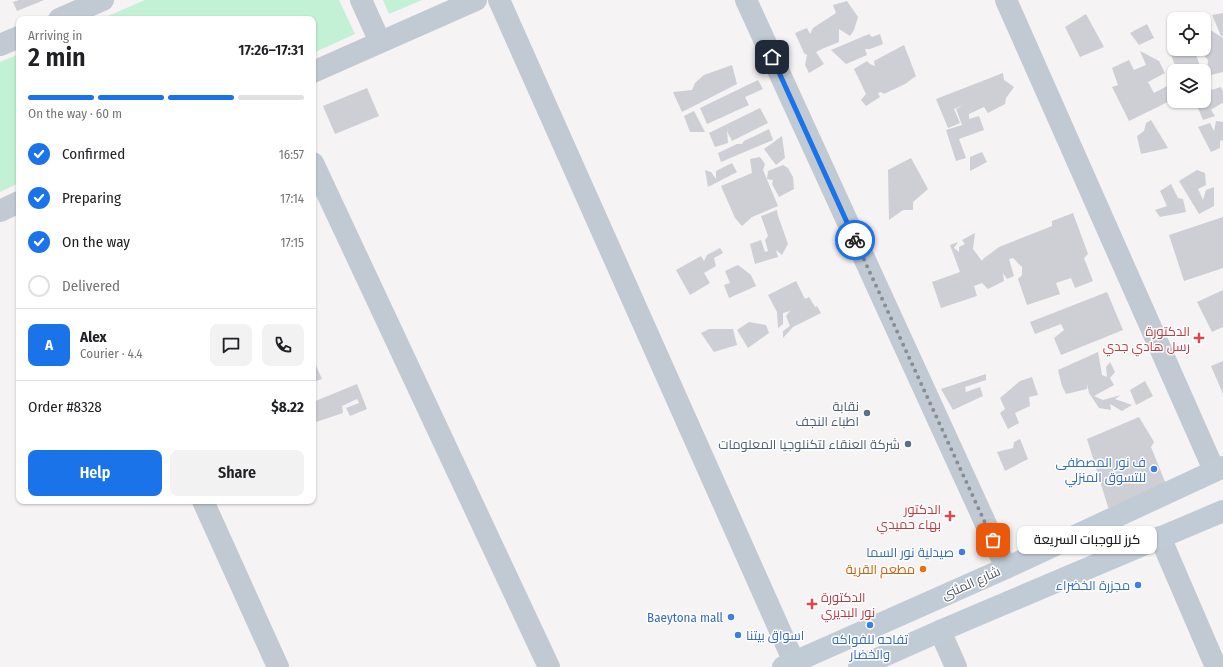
<!DOCTYPE html>
<meta charset="utf-8">
<style>
body{margin:0;font-family:"Fira Sans Condensed",Cairo,sans-serif;background:#f2f2f2;color:#202124;height:100vh;display:flex;flex-direction:column;font-size:15px;white-space:nowrap}
*{box-sizing:border-box;margin:0}
p{font-size:13px;color:#757577}
.icon{flex:none;width:22px;height:22px;fill:none;stroke:currentColor;stroke-width:2;stroke-linecap:round;stroke-linejoin:round}
.map{position:relative;flex:1;overflow:hidden}
.drawer{position:absolute;left:16px;top:16px;width:300px;height:488px;display:flex;flex-direction:column;background:#fff;border-radius:8px;box-shadow:0 1px 3px #0004}
.drawer>*{flex:none}
.controls{position:absolute;left:1167px;top:12px;display:grid;gap:8px}
.controls a{display:grid;place-items:center;width:44px;height:44px;border-radius:8px;background:#fff;box-shadow:0 1px 3px #0004;font-size:20px}
.pin{position:absolute;display:grid;place-items:center;width:34px;height:34px;color:#fff;margin:-17px;border-radius:8px;box-shadow:0 2px 6px #0006}
.courier{position:absolute;display:grid;place-items:center;width:40px;height:40px;margin:-20px;border:3px solid #1a73e8;border-radius:50%;background:#fff;color:#222;box-shadow:0 1px 5px #0007}
.bubble{position:absolute;height:28px;border-radius:8px;background:#fff;box-shadow:0 1px 3px #0004;font-size:13px;font-weight:600;line-height:28px;text-align:center}
.head em{font-style:normal;font-weight:600}
.head div{display:flex;flex-direction:column-reverse}
.head{display:flex;align-items:center;justify-content:space-between;height:68px;padding:0 12px}
h1{font-size:26px;font-weight:600;line-height:30px}
.bar{display:grid;grid-template-columns:repeat(4,1fr);gap:6px 4px;align-content:center;height:48px;padding:0 12px}
.bar i{height:5px;border-radius:3px;background:#e0e0e0}
.bar .current{background:#1a73e8}
.bar p{grid-column:span 4}
.line{display:flex;align-items:center;gap:10px;padding:0 12px;border-top:1px solid #e0e0e0}
.line div{flex:1}
.round{display:grid;place-items:center;flex:none;width:42px;height:42px;border-radius:8px;background:#f2f2f2}
ol{padding:0 12px;list-style:none}
li{display:flex;align-items:center;gap:12px;height:44px}
li p{margin-inline-start:auto}
li .icon{padding:4px;border-radius:50%;background:#1a73e8;color:#fff;stroke-width:4}
li:last-child{color:#757577}
li i{width:22px;height:22px;border:2px solid #e0e0e0;border-radius:50%}
.cta{display:flex;gap:8px;margin-top:auto;padding:8px 12px}
.cta a{flex:1;height:46px;border-radius:8px;background:#1a73e8;color:#fff;font-size:16px;font-weight:600;line-height:46px;text-align:center}
.cta a+a{background:#f2f2f2;color:#202124}
.map>svg:first-child{display:block}
.green{fill:#c3f1d5}
.building{fill:#cdcfd5}
.lines{fill:none;stroke-linecap:round;stroke-linejoin:round}
.street{stroke:#c1cad2;stroke-width:22}
.secondary{stroke:#c1cbd6;stroke-width:22}
.done{stroke:#868d94;stroke-width:4;stroke-dasharray:0 7.2}
.route{stroke:#1a73e8;stroke-width:5}
.health-dot{fill:#e0444e;stroke:#fff;stroke-width:1.5}
.service-dot{fill:#5c6f8a;stroke:#fff;stroke-width:1.5}
.shop-dot{fill:#3f7fe0;stroke:#fff;stroke-width:1.5}
.food-dot{fill:#e8710a;stroke:#fff;stroke-width:1.5}
.labels{text-anchor:middle;dominant-baseline:central;stroke-width:3;stroke-linejoin:round;paint-order:stroke}
.health-label{font-size:13px;fill:#be3a42;stroke:#fff;text-anchor:end}
.service-label{font-size:13px;fill:#4e5e75;stroke:#fff;text-anchor:end}
.shop-label{font-size:13px;fill:#366cbe;stroke:#fff;text-anchor:end}
.food-label{font-size:13px;fill:#c56008;stroke:#fff;text-anchor:end}
.street-label{font-size:13px;fill:#4a5661;stroke:#fff}
</style>
<div class="map">
<svg width="1223" height="667" viewBox="0 0 1223 667">
<rect width="100%" height="100%" fill="#f5f3f3"/>
<g class="green">
<path d="M145 0H339L355 34 313 53V19H101Z"/>
<path d="M383 0H422L389 14Z"/>
<path d="M19 54V183L0 192V62Z"/>
</g>
<g class="building">
<path d="M19 0H44L17 11 13 2Z"/>
<path d="M847 1 858 17 854 30 850 36 839 29V42L822 49 816 52 824 64 809 73 805 65 807 55 804 53 795 33 807 28 810 34 813 28 836 13 833 5Z"/>
<path d="M1223 13V36H1221L1212 15Z"/>
<path d="M1086 14 1104 47 1080 57 1065 27Z"/>
<path d="M1147 24 1154 38 1139 45 1130 33Z"/>
<path d="M1204 26 1223 38V72L1207 76 1208 60 1198 49H1204Z"/>
<path d="M869 34 872 37 880 34 883 44 870 49H865L867 55 846 64 831 50Z"/>
<path d="M1174 43V49H1191L1196 55 1202 71H1179L1177 65 1174 63 1168 45Z"/>
<path d="M904 45 916 76 905 84 884 94 881 92 878 93 880 97 866 106 861 100 866 94 854 69 867 61 870 64 875 66 874 61Z"/>
<path d="M1140 51 1159 61 1165 73 1148 82 1154 93 1173 83 1174 99 1129 121 1112 87 1118 85 1112 68 1129 60 1134 70 1146 65Z"/>
<path d="M732 65 737 84 682 112 673 92 692 90 695 83 704 75Z"/>
<path d="M1003 73 1004 80 1014 87 1006 98 1005 104 988 113 984 107 969 114V119L979 116 984 130 959 139 966 158 956 161 946 130 962 125 956 109 963 105 954 109 960 123 948 128 936 99Z"/>
<path d="M758 80 763 89 745 97 749 105 707 124 700 108Z"/>
<path d="M1221 87 1223 92V103H1222L1211 110 1215 116 1203 120 1195 101H1204V93L1207 98H1210L1208 91Z"/>
<path d="M367 88 379 116 335 134 323 106Z"/>
<path d="M760 108 768 123 732 141 727 131 728 143 715 147 709 133Z"/>
<path d="M694 111 705 132H690L684 116Z"/>
<path d="M1151 120 1168 148 1141 154 1137 136 1144 131 1146 123Z"/>
<path d="M1216 121 1223 122V140L1220 141V148L1211 152 1198 127 1210 123 1214 131Z"/>
<path d="M769 129 773 140 721 162 718 153 737 144H742L744 141Z"/>
<path d="M782 136 785 158 776 165 764 149Z"/>
<path d="M982 152 987 162 970 171V157Z"/>
<path d="M760 157 765 164 763 170 778 206 752 217 742 226 735 218 721 186 752 173 750 159Z"/>
<path d="M911 158 928 189 913 202V210H903L889 220 888 170Z"/>
<path d="M732 163 737 172 708 187 705 170 711 172 716 179V171Z"/>
<path d="M783 165 788 168 793 177 794 189 779 197 772 184 773 180 767 179 768 171Z"/>
<path d="M1197 170 1205 173 1206 185 1198 189 1203 200 1206 190 1214 187V206L1199 214 1179 181Z"/>
<path d="M1171 184 1178 198 1183 199 1186 212 1160 217 1155 210 1167 206 1160 191Z"/>
<path d="M777 210 778 216 788 244 782 255 776 250 778 257 755 264 750 244 761 240 765 252 768 251 765 240 768 236 761 216Z"/>
<path d="M1073 213 1088 254 1084 258 1093 281 1075 288 1071 278 1056 283 1060 294 1027 305 1018 279 1022 275V267L1013 258 1009 259 1014 276 1007 279 1003 273 1004 281 988 289 982 283 974 286 977 296 941 308 932 282 960 272 950 245 958 242 954 248 959 252V247L965 244 962 240 975 233 973 249 982 261 983 259 999 247 1052 226V221Z"/>
<path d="M1223 217V268L1184 281 1169 235Z"/>
<path d="M720 248 723 253 714 258 716 266 704 273 710 283 690 295 676 270 701 256 704 261 707 255Z"/>
<path d="M738 265 751 275 756 286 729 298 724 285 730 283 725 271Z"/>
<path d="M796 281 805 299 809 297 815 307 817 306 821 313 793 327 783 338V331L790 326 786 316 790 311 783 313V324L778 328 777 312 768 295Z"/>
<path d="M1223 290V327L1212 332 1197 302Z"/>
<path d="M1107 292 1123 330 1061 355 1054 338 1064 330 1061 324 1035 334 1030 322Z"/>
<path d="M749 322 766 325 769 333 748 348 737 330Z"/>
<path d="M709 329H733L737 345 714 352 701 333Z"/>
<path d="M1098 352 1102 375 1107 377 1106 367 1110 362 1115 372 1110 378 1114 385 1094 396 1103 400 1121 395 1115 399 1132 405 1122 411 1110 404 1111 410 1099 408 1089 393 1087 384V389L1066 394 1062 386 1058 370Z"/>
<path d="M313 359 322 379 313 382Z"/>
<path d="M1223 361V394L1211 366Z"/>
<path d="M986 374V380L965 387 966 392 980 387 983 396 953 410 941 389Z"/>
<path d="M1032 377 1038 395 1029 397 1030 406 1015 413 1019 423 1008 429 1000 413 1005 409 1000 398 1020 381Z"/>
<path d="M1145 381 1153 396 1136 405 1130 390Z"/>
<path d="M357 384 367 409 350 416 346 408 359 403 357 399 342 406 343 413 313 423V402Z"/>
<path d="M1139 417 1154 442 1151 447 1172 499 1113 523 1087 439Z"/>
<path d="M1020 439 1028 459 1005 471 997 452 1013 448 1014 442Z"/>
</g>
<g class="lines">
<g class="street">
<path d="M361 0 380 42"/>
<path d="M499 0 794 662"/>
<path d="M746 0 1006 568"/>
<path d="M1006 0 1214 470"/>
<path d="M59 19 103 0"/>
<path d="M0 45 19 37"/>
<path d="M313 72 476 0"/>
<path d="M313 163 549 667"/>
<path d="M0 211 19 202"/>
<path d="M203 501 278 667"/>
<path d="M1160 537 1216 667"/>
<path d="M940 631 956 667"/>
</g>
<g class="secondary">
<path d="M783 667 1006 568 1223 467"/>
<path d="M859 667 940 631 1223 511"/>
</g>
</g>
<g class="lines">
<path class="done" d="M855 240 993 540"/>
<path class="route" d="M772 57 855 240"/>
</g>
<g class="health-dot">
<path d="M1197 332h4v4h4v4h-4v4h-4v-4h-4v-4h4z"/>
<path d="M948 510h4v4h4v4h-4v4h-4v-4h-4v-4h4z"/>
<path d="M810 598h4v4h4v4h-4v4h-4v-4h-4v-4h4z"/>
</g>
<g class="service-dot">
<circle cx="867" cy="413" r="4"/>
<circle cx="908" cy="444" r="4"/>
</g>
<g class="shop-dot">
<circle cx="1154" cy="469" r="4"/>
<circle cx="962" cy="552" r="4"/>
<circle cx="1138" cy="585" r="4"/>
<circle cx="731" cy="617" r="4"/>
<circle cx="870" cy="625" r="4"/>
<circle cx="738" cy="635" r="4"/>
</g>
<circle class="food-dot" cx="923" cy="569" r="4"/>
<g class="labels">
<g class="health-label">
<text x="1190" y="331">الدكتورة<tspan x="1190" dy="15">رسل هادي جدي</tspan></text>
<text x="941" y="509">الدكتور<tspan x="941" dy="15">بهاء حميدي</tspan></text>
<text x="821" y="597" text-anchor="start">الدكتورة<tspan x="821" dy="15">نور البديري</tspan></text>
</g>
<g class="service-label">
<text x="859" y="406">نقابة<tspan x="859" dy="15">اطباء النجف</tspan></text>
<text x="900" y="444">شركة العنقاء لتكنلوجيا المعلومات</text>
</g>
<g class="shop-label">
<text x="1146" y="462">ف نور المصطفى<tspan x="1146" dy="15">للتسوق المنزلي</tspan></text>
<text x="954" y="552">صيدلية نور السما</text>
<text x="1130" y="585">مجزرة الخضراء</text>
<text x="723" y="617">Baeytona mall</text>
<text x="746" y="635" text-anchor="start">اسواق بيتنا</text>
<text x="870" y="639" text-anchor="middle">تفاحه للفواكه<tspan x="870" dy="15">والخضار</tspan></text>
</g>
<g class="food-label">
<text x="915" y="569">مطعم القرية</text>
</g>
<g class="street-label">
<text transform="translate(971 583) rotate(-24)">شارع المثنى</text>
</g>
</g>
</svg>
<div class="controls">
<a><svg class="icon" aria-label="locate" viewBox="0 0 24 24"><circle cx="12" cy="12" r="6"/><path d="M12 2v4M12 18v4M2 12h4M18 12h4"/></svg></a>
<a><svg class="icon" aria-label="layers" viewBox="0 0 24 24"><path d="M12 4l9 5-9 5-9-5zM3 14l9 5 9-5"/></svg></a>
</div>
<div class="pin" style="left:993px;top:540px;background:#ea580c"><svg class="icon" aria-label="bag" viewBox="0 0 24 24"><path d="M5 8h14l-1 12H6zM9 8a3 3 0 0 1 6 0"/></svg></div>
<div class="pin" style="left:772px;top:57px;background:#1f2937"><svg class="icon" aria-label="home" viewBox="0 0 24 24"><path d="M3 11l9-7 9 7M6 9v11h12V9"/></svg></div>
<div class="courier" style="left:855px;top:240px"><svg class="icon" aria-label="bike" viewBox="0 0 24 24"><circle cx="6" cy="16" r="4"/><circle cx="18" cy="16" r="4"/><path d="M6 16l4-8h5l3 8M10 8l3 8H6M13 5h3"/></svg></div>
<div class="bubble" style="left:1017px;top:526px;width:140px">كرز للوجبات السريعة</div>
<section class="drawer">
<div class="head"><div><h1>2 min</h1><p>Arriving in</p></div><em>17:26–17:31</em></div>
<div class="bar"><i class="current"></i><i class="current"></i><i class="current"></i><i></i><p>On the way · 60 m</p></div>
<ol>
<li><svg class="icon" aria-label="check" viewBox="0 0 24 24"><path d="M5 12l5 5 9-10"/></svg>Confirmed<p>16:57</p></li>
<li><svg class="icon" aria-label="check" viewBox="0 0 24 24"><path d="M5 12l5 5 9-10"/></svg>Preparing<p>17:14</p></li>
<li><svg class="icon" aria-label="check" viewBox="0 0 24 24"><path d="M5 12l5 5 9-10"/></svg>On the way<p>17:15</p></li>
<li><i></i>Delivered</li>
</ol>
<div class="line" style="height:72px"><b class="round" style="background:#1a73e8;color:#fff">A</b><div><b>Alex</b><p>Courier · 4.4</p></div><a class="round"><svg class="icon" aria-label="chat" viewBox="0 0 24 24"><path d="M4 5h16v11H9l-5 4z"/></svg></a><a class="round"><svg class="icon" aria-label="phone" viewBox="0 0 24 24"><path d="M5 4h4l2 5-3 2q2 4 5 5l2-3 5 2v4C11 20 4 13 5 4z"/></svg></a></div>
<div class="line" style="height:52px"><div>Order #8328</div><b>$8.22</b></div>
<div class="cta"><a>Help</a><a>Share</a></div>
</section>
</div>
